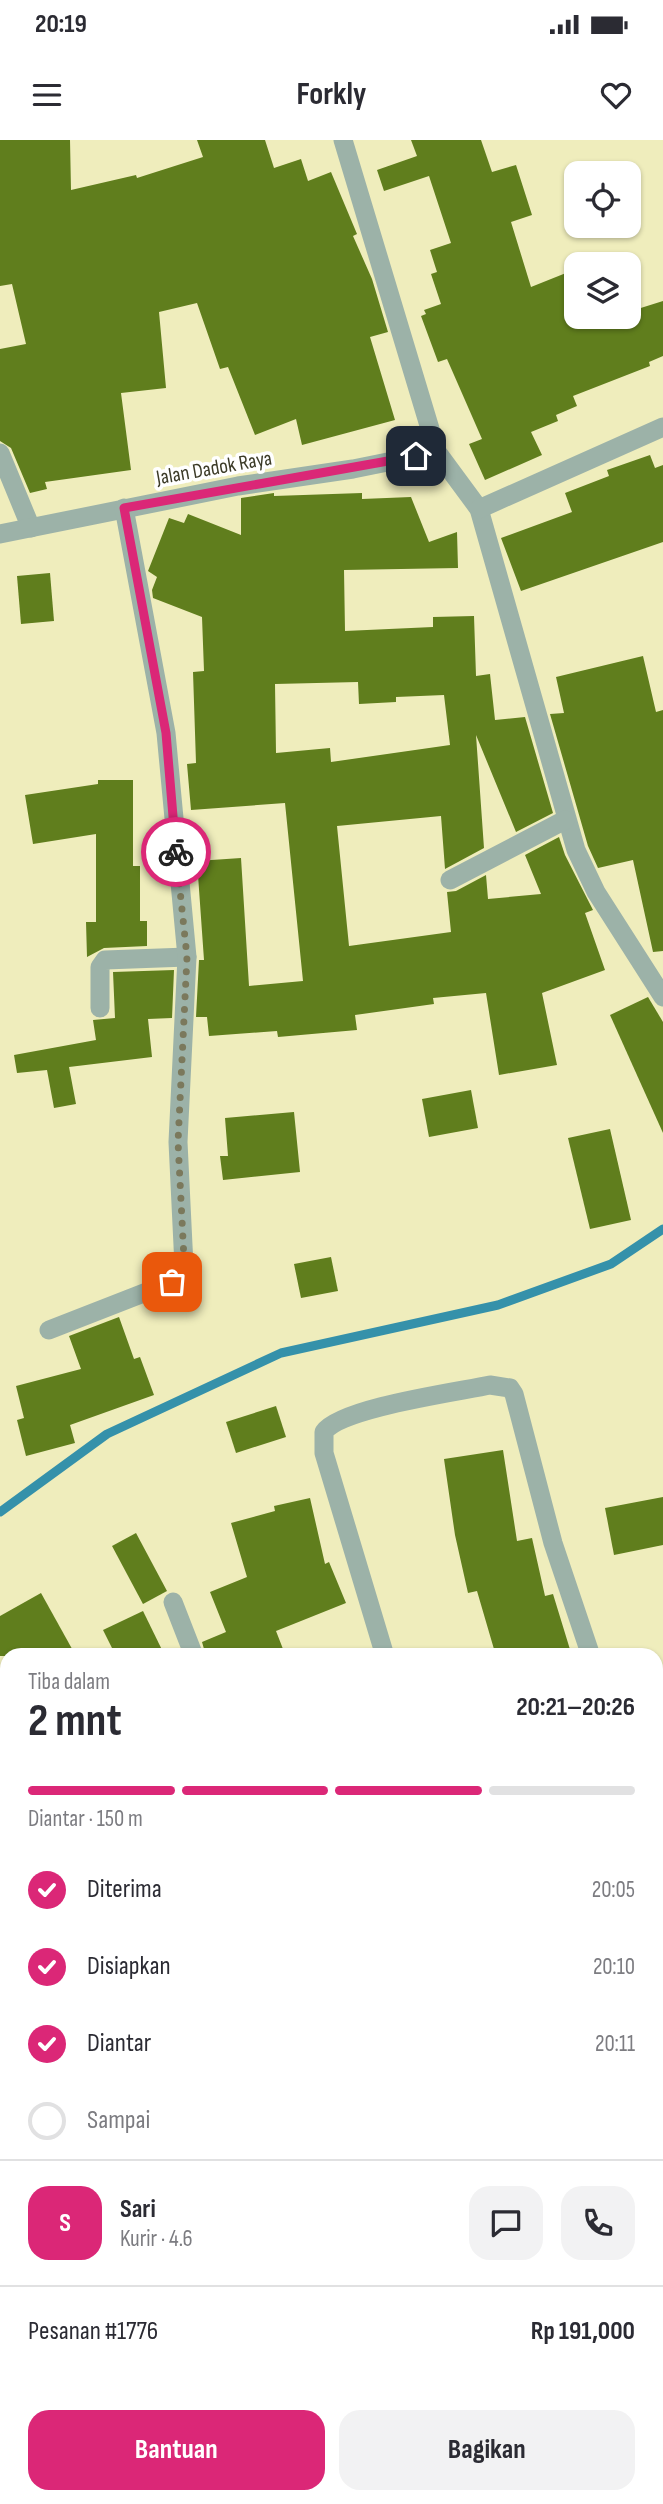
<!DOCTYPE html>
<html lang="id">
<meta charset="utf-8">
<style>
body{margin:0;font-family:"Sofia Sans Condensed",sans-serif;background:#f2f2f3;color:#2b2b33;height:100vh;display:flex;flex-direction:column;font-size:26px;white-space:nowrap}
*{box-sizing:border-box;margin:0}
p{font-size:23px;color:#7c7c81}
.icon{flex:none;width:38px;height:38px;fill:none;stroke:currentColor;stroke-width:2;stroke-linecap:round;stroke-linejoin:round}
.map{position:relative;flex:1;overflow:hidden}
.drawer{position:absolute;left:0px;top:1508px;width:663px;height:856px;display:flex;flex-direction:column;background:#fff;border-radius:21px 21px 0 0;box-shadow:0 2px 5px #0004}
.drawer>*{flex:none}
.controls{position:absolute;left:564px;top:21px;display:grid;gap:14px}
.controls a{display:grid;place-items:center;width:77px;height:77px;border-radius:14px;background:#fff;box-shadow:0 2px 5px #0004;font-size:35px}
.pin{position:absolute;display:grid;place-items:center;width:60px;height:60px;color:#fff;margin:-30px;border-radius:14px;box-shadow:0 4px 10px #0006}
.courier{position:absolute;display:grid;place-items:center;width:70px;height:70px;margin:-35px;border:5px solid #db2777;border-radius:50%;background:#fff;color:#222;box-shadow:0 2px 9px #0007}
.summary em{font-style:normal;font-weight:700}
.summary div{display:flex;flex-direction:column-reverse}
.summary{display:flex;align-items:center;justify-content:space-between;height:119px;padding:0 28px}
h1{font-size:46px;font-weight:700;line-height:52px}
.bar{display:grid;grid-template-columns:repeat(4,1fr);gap:10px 7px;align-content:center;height:84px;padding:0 28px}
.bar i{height:9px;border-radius:5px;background:#e1e1e2}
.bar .active{background:#db2777}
.bar p{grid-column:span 4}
.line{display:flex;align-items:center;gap:18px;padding:0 28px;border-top:2px solid #e1e1e2}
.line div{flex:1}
.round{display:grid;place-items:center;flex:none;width:74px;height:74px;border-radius:21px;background:#f2f2f3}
ol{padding:0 28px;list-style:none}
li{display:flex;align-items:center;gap:21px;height:77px}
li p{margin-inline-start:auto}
li .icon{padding:7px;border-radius:50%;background:#db2777;color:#fff;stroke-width:4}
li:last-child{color:#7c7c81}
li i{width:38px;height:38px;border:4px solid #e1e1e2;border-radius:50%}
.button{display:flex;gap:14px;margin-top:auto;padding:14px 28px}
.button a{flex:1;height:80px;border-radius:21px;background:#db2777;color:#fff;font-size:28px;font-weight:700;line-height:80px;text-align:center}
.button a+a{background:#f2f2f3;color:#2b2b33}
.status{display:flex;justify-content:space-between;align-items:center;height:49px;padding:0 35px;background:#fff;direction:ltr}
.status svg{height:19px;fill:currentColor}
header{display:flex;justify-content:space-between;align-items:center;height:91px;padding:0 28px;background:#fff;font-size:32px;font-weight:700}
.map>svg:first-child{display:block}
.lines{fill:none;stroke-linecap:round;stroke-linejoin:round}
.stream{stroke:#3591aa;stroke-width:9}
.building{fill:#607e1d;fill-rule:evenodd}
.minor{stroke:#9cb2a8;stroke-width:19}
.done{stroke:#7b795c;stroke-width:7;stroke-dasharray:0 12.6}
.route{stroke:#db2777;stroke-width:9}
.labels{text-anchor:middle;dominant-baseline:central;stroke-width:7;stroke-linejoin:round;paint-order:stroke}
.street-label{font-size:21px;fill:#3c3b28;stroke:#fff}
</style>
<div class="status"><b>20:19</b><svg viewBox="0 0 49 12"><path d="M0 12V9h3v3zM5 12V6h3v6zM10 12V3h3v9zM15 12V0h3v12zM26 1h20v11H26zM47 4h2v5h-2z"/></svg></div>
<header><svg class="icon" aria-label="menu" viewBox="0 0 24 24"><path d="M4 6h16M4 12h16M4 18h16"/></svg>Forkly<svg class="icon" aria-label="heart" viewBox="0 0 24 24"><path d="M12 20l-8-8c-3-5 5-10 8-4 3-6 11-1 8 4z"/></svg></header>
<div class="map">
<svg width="663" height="2364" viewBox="0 0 663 2364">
<rect width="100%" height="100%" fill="#efedbc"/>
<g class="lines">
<g class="stream">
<path d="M0 1372 107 1294 281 1213 498 1165 611 1124 663 1089"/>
<path d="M656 2136 663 2135"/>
<path d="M217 2357 236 2364"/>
<path d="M88 2364 97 2357"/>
<path d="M280 2364 296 2357"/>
</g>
</g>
<g class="building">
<path d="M0 0H70L71 50 136 35 137 38 203 17 197 0H265L274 28 301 19 308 41 331 32 357 94 353 96 372 139 388 192 370 197 395 280 302 305 296 279 255 295 228 227 220 229 197 163 159 172 166 248 121 253 131 330 45 342 47 349 30 353 11 308 0 301V209L26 204 12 144 0 146Z"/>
<path d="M411 0H481L492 32 516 25 532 75 511 82 531 147 576 129V177H628V172L663 161V216L649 222 650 226 573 256 577 266 556 275 558 281 531 292 542 315 485 340 469 304 482 299 447 219 438 222 421 176 426 174 424 170 441 164 431 134 437 132 430 110 451 103 429 36 384 51 377 30 417 16Z"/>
<path d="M650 315 655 328 663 325V402L521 451 501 398 572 372 565 353 609 336 607 330Z"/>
<path d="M274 353V356L362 353V359L411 357 429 402 457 392 458 428 344 430 345 491 433 487V477L474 476 476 536 490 534 495 580 525 577 553 673 516 692 476 595 484 708 445 729 441 676 337 686 349 806 451 792 447 752 456 751 486 735 488 759 541 754 525 715 559 697 565 715 593 770 585 773 605 830 542 853 557 925 499 935 486 853 433 858 434 864 355 875 357 890 278 897 277 891 209 896 207 877H196L199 820H204L197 721 241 718 249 846 303 841 285 663 191 670 187 624 196 623 193 532 204 531 202 477 153 458 152 450 157 437 148 431 169 378 184 383 188 374 241 395V358ZM358 542 359 564 396 562V557L444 555 450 605 331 622 330 608 276 613 275 544Z"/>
<path d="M50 433 54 481 21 484 17 436Z"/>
<path d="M643 516 656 572 663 570V811L653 812 633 720 598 728 588 706 550 574 564 573 556 537Z"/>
<path d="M98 640H133V726H140V781H147V806L104 808 87 817 86 782H96V694L33 704 25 655 98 644Z"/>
<path d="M174 830 172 878 148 879 152 917 69 927 76 964 54 968 47 930 17 933 14 915 96 900 93 880 115 878 113 832Z"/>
<path d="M648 857 663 882V993L610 875Z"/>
<path d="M471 950 478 988 429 997 422 959Z"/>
<path d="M294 972 300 1032 223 1040 220 1016H228L225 978Z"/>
<path d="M610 989 631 1080 590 1089 568 998Z"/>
<path d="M331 1117 338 1151 301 1158 294 1124Z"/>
<path d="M119 1177 134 1219 140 1217 154 1255 70 1285 75 1303 26 1316 17 1280 24 1278 16 1246 81 1229 69 1196Z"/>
<path d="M276 1266 286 1297 236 1313 226 1282Z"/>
<path d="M503 1310 517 1401 532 1398 545 1456 553 1454 572 1516H496L477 1451 468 1453 455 1395 444 1319Z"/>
<path d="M663 1357V1405L614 1415 605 1368Z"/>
<path d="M310 1358 325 1424 329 1422 346 1463 276 1491 283 1509 266 1516H206L202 1502 226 1492 210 1452 247 1437 231 1383 275 1371 274 1366Z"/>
<path d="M136 1393 167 1451 143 1464 112 1406Z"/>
<path d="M41 1453 76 1516H0V1476Z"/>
<path d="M143 1471 165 1516H116L103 1490Z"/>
</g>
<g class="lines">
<g class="minor">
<path d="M343 0 437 312 479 369 576 710 596 752 663 857"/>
<path d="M0 313 31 388"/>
<path d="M479 369 663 287"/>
<path d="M0 394 238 346 353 329 437 312"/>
<path d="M450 740 565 680"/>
<path d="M100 868V827L105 820 187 817"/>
<path d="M49 1190 172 1142 184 1126 178 1002 187 817 166 593 124 368"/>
<path d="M173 1462 194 1516"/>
<path d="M385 1516 324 1313V1292C340 1268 457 1252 490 1245L510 1248 514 1254 553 1403 591 1516"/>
<path d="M0 1653 7 1649"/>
<path d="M656 1781V1844"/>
<path d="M0 1843 7 1839"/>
<path d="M656 1983 663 1992"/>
<path d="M0 2036 7 2031"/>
<path d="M656 2267H663"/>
<path d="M176 2357 178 2364"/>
<path d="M491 2357 495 2364"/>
<path d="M433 2364 440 2357"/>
</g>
</g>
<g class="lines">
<path class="done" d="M172 1142 182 1132 184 1119 178 1002 187 817 176 712"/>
<path class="route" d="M176 712 166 593 124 368 416 316"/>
</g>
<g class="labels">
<g class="street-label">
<text transform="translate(214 328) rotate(-10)">Jalan Dadok Raya</text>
</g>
</g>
</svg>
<div class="controls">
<a><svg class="icon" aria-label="locate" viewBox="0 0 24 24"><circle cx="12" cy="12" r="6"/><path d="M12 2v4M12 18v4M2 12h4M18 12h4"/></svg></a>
<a><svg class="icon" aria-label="layers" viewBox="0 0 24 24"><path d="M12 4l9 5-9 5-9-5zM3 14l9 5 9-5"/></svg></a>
</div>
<div class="pin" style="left:172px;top:1142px;background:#ea580c"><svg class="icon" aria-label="bag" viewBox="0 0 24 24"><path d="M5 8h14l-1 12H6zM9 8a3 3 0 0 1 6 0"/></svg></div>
<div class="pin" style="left:416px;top:316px;background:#1f2937"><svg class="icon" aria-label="home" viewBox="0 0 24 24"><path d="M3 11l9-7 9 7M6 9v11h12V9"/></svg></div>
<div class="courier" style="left:176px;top:712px"><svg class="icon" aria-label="bike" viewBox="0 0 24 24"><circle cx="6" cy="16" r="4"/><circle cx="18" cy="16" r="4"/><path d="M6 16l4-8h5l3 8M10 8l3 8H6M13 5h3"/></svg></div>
<section class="drawer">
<div class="summary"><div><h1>2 mnt</h1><p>Tiba dalam</p></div><em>20:21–20:26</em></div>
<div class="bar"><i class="active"></i><i class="active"></i><i class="active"></i><i></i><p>Diantar · 150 m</p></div>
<ol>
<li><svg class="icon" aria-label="check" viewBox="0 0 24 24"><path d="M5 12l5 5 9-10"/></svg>Diterima<p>20:05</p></li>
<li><svg class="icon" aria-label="check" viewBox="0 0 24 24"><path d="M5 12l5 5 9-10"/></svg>Disiapkan<p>20:10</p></li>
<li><svg class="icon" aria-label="check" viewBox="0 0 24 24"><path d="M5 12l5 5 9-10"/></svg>Diantar<p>20:11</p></li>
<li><i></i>Sampai</li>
</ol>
<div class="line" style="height:126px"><b class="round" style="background:#db2777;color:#fff">S</b><div><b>Sari</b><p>Kurir · 4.6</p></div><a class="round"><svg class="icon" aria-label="chat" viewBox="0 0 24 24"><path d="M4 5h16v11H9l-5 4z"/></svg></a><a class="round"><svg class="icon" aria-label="phone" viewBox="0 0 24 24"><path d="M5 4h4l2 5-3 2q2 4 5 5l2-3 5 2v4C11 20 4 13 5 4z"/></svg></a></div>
<div class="line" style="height:91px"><div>Pesanan #1776</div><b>Rp 191,000</b></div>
<div class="button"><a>Bantuan</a><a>Bagikan</a></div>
</section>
</div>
